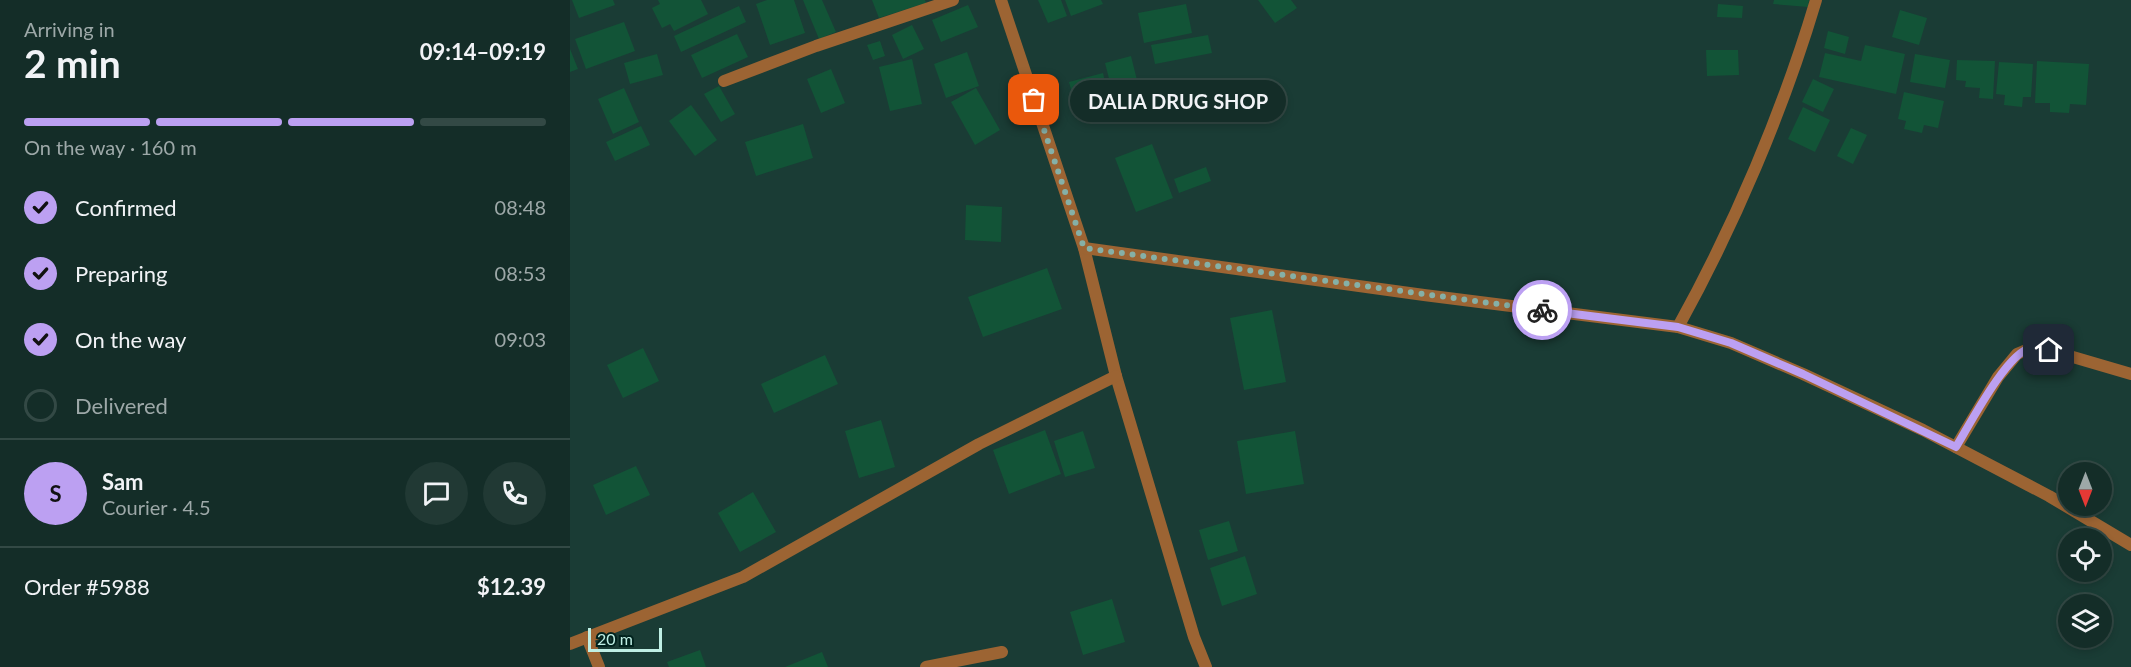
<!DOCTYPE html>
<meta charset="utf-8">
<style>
body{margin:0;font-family:Lato,sans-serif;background:#213934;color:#f1f3f6;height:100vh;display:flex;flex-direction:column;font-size:22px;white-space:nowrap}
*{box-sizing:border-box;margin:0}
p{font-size:20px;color:#9da8a8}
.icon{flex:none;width:33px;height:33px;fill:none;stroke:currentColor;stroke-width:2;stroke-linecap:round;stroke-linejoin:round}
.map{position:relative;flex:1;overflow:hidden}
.sheet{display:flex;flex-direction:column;background:#142d28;width:570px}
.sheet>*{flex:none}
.needle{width:39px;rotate:180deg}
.tools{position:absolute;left:1488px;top:462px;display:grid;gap:12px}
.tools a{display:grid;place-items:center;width:54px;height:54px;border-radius:50%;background:#142d28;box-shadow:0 3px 9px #0003,0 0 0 2px #334945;font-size:30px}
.scale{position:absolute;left:18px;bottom:15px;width:74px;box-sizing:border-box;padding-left:6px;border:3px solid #bfefe4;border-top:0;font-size:16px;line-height:21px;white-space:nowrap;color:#bfefe4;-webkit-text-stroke:4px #00221d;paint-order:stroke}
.pin{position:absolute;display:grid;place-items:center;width:51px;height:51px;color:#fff;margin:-26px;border-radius:12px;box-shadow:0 3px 9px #0006}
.courier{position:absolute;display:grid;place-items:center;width:60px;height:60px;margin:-30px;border:4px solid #bca0f2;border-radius:50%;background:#fff;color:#222;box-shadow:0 2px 8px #0007}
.bubble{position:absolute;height:42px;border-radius:21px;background:#142d28;box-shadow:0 3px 9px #0003,0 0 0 2px #334945;font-size:20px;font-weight:700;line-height:42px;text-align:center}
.summary em{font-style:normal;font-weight:700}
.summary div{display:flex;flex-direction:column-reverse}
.summary{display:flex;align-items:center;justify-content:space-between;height:102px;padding:0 24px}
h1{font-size:39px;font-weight:700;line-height:45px}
.bar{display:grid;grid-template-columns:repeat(4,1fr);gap:9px 6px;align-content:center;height:72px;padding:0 24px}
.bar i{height:8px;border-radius:4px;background:#334945}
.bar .selected{background:#bca0f2}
.bar p{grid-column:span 4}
.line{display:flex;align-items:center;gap:15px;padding:0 24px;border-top:2px solid #334945}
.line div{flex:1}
.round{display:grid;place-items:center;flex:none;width:63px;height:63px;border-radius:32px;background:#213934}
ol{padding:0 24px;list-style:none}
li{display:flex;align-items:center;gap:18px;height:66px}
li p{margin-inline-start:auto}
li .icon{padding:6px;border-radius:50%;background:#bca0f2;color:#111;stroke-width:4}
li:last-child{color:#9da8a8}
li i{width:33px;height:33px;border:3px solid #334945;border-radius:50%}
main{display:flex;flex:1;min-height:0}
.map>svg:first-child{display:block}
.building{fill:#125437}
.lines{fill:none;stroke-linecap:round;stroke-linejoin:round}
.street{stroke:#9c6433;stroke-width:12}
.done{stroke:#85b0a7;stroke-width:6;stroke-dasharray:0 10.8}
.route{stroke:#bca0f2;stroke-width:8}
</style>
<main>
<section class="sheet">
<div class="summary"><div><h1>2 min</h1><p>Arriving in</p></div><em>09:14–09:19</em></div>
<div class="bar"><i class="selected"></i><i class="selected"></i><i class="selected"></i><i></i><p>On the way · 160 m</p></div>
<ol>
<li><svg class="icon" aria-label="check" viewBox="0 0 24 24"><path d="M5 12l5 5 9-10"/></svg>Confirmed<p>08:48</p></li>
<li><svg class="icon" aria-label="check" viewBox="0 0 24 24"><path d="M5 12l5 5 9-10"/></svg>Preparing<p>08:53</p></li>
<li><svg class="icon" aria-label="check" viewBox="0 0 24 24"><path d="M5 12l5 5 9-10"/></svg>On the way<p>09:03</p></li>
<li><i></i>Delivered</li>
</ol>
<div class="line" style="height:108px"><b class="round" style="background:#bca0f2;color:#111">S</b><div><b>Sam</b><p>Courier · 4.5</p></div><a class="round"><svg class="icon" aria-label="chat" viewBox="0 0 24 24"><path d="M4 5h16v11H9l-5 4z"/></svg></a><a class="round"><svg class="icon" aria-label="phone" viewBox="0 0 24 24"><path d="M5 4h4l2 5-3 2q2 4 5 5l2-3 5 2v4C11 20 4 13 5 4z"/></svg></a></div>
<div class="line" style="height:78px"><div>Order #5988</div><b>$12.39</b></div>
</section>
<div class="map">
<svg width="1561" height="667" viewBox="0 0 1561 667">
<rect width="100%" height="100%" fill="#1a3c35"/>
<g class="building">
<path d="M2 0H43L45 5 9 18Z"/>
<path d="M88 0H131L138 14 104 31 100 24 92 28 82 8 90 4Z"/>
<path d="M197 0H224L235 33 200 45 186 4Z"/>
<path d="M233 0H252L266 32 249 39Z"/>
<path d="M302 0H355L356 3 309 18Z"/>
<path d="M468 0H491L497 16 478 23Z"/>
<path d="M495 0H531L533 4 501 16Z"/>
<path d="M688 0H721L727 8 705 23Z"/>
<path d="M1204 0H1239L1238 7 1203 4Z"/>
<path d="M616 4 622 33 574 43 568 13Z"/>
<path d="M1148 4 1173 6 1172 18 1147 17Z"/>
<path d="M398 5 408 27 371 42 362 20Z"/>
<path d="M169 6 176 22 111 52 104 36Z"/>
<path d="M1330 10 1357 18 1349 45 1322 37Z"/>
<path d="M54 22 65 51 16 69 5 39Z"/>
<path d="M342 25 354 49 333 59 322 35Z"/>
<path d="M1258 31 1279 37 1275 54 1254 48Z"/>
<path d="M167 34 178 57 132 78 121 55Z"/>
<path d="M638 35 642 53 585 64 581 45Z"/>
<path d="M310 41 315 56 303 60 297 45Z"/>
<path d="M1295 45 1335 54 1326 94 1249 77 1255 53 1291 61Z"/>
<path d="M0 49 8 69 0 72Z"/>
<path d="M1136 50H1168L1169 75 1137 76Z"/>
<path d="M397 52 409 86 376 98 364 64Z"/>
<path d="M87 54 93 75 60 84 54 63Z"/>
<path d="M1345 54 1380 60 1375 88 1340 82Z"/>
<path d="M561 56 569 88 543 94 535 63Z"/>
<path d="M342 59 352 104 320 111 309 67Z"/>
<path d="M1387 60 1425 61 1423 99 1409 98 1410 88 1395 87 1396 81 1386 80Z"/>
<path d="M1467 61 1519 64 1516 105 1500 104 1499 113 1480 112V103H1465Z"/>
<path d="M1429 62 1463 64 1461 97H1453L1452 107 1434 105 1435 95 1426 94Z"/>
<path d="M261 69 275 103 251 113 237 79Z"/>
<path d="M533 73 539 99 506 107 499 82Z"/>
<path d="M1243 79 1264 89 1253 112 1232 102Z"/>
<path d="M149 86 165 114 151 122 134 94Z"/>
<path d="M54 88 69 122 43 134 28 99Z"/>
<path d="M406 88 430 130 405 145 381 102Z"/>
<path d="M1334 92 1374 101 1368 128 1354 125 1352 133 1334 129 1336 121 1328 119Z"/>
<path d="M121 105 147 140 125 156 99 121Z"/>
<path d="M1233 107 1260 120 1245 152 1218 139Z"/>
<path d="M233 124 243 158 186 176 175 142Z"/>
<path d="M71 126 80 145 45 161 36 142Z"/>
<path d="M1281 128 1297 135 1283 164 1267 156Z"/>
<path d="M582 144 603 198 566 212 545 158Z"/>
<path d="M636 167 641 181 609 193 604 179Z"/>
<path d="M396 205 432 207 431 242 395 240Z"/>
<path d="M477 268 492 309 413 337 398 297Z"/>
<path d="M702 310 716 382 674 390 660 318Z"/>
<path d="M73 348 89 381 53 398 37 365Z"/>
<path d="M255 355 268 384 204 413 191 384Z"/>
<path d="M311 420 325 467 289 478 275 431Z"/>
<path d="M475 430 491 474 439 494 423 450Z"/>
<path d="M513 431 525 468 495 477 484 441Z"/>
<path d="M725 431 734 484 676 494 667 441Z"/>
<path d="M66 466 80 495 36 515 23 485Z"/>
<path d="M183 492 206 532 170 552 148 513Z"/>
<path d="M659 521 668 551 638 560 629 530Z"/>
<path d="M675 556 687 594 652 606 640 568Z"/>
<path d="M542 599 555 642 513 655 500 612Z"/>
<path d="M130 650 136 667H99L97 662Z"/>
<path d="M252 652 258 667H215Z"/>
</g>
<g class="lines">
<g class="street">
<path d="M431 0 514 248 546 376 624 637 636 667"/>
<path d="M154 81 246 46 383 0"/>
<path d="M514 248 854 295 1108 327 1161 343 1233 374 1353 430 1479 496 1561 545"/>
<path d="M1108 327C1164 226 1213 111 1246 0"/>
<path d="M1386 447 1428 377 1447 354 1461 348 1479 350 1561 374"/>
<path d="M17 637 29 667"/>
<path d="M0 644 173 577 409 444 546 376"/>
<path d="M356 667 432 652"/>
</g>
</g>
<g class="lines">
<path class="done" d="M464 100 514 248 972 310"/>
<path class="route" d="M972 310 1108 327 1161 343 1233 374 1386 447C1399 426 1437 352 1461 348 1466 347 1474 349 1479 350"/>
</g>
</svg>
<div class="tools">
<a><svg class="needle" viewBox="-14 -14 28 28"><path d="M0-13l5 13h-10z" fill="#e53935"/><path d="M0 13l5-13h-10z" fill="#9da8a8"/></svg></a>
<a><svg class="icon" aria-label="locate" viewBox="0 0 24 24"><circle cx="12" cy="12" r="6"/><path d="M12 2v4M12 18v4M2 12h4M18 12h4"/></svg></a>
<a><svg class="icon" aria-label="layers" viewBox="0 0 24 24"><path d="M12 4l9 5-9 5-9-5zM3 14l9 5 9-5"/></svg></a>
</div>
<div class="scale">20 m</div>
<div class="pin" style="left:464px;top:100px;background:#ea580c"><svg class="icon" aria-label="bag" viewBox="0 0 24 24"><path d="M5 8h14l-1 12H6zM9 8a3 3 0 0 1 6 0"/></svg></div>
<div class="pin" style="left:1479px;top:350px;background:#1f2937"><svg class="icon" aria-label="home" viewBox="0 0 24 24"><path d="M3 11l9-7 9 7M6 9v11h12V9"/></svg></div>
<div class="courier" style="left:972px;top:310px"><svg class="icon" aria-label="bike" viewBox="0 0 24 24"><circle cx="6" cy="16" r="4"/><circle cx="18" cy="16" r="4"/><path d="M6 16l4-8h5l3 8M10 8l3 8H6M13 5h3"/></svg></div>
<div class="bubble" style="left:500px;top:80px;width:216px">DALIA DRUG SHOP</div>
</div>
</main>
